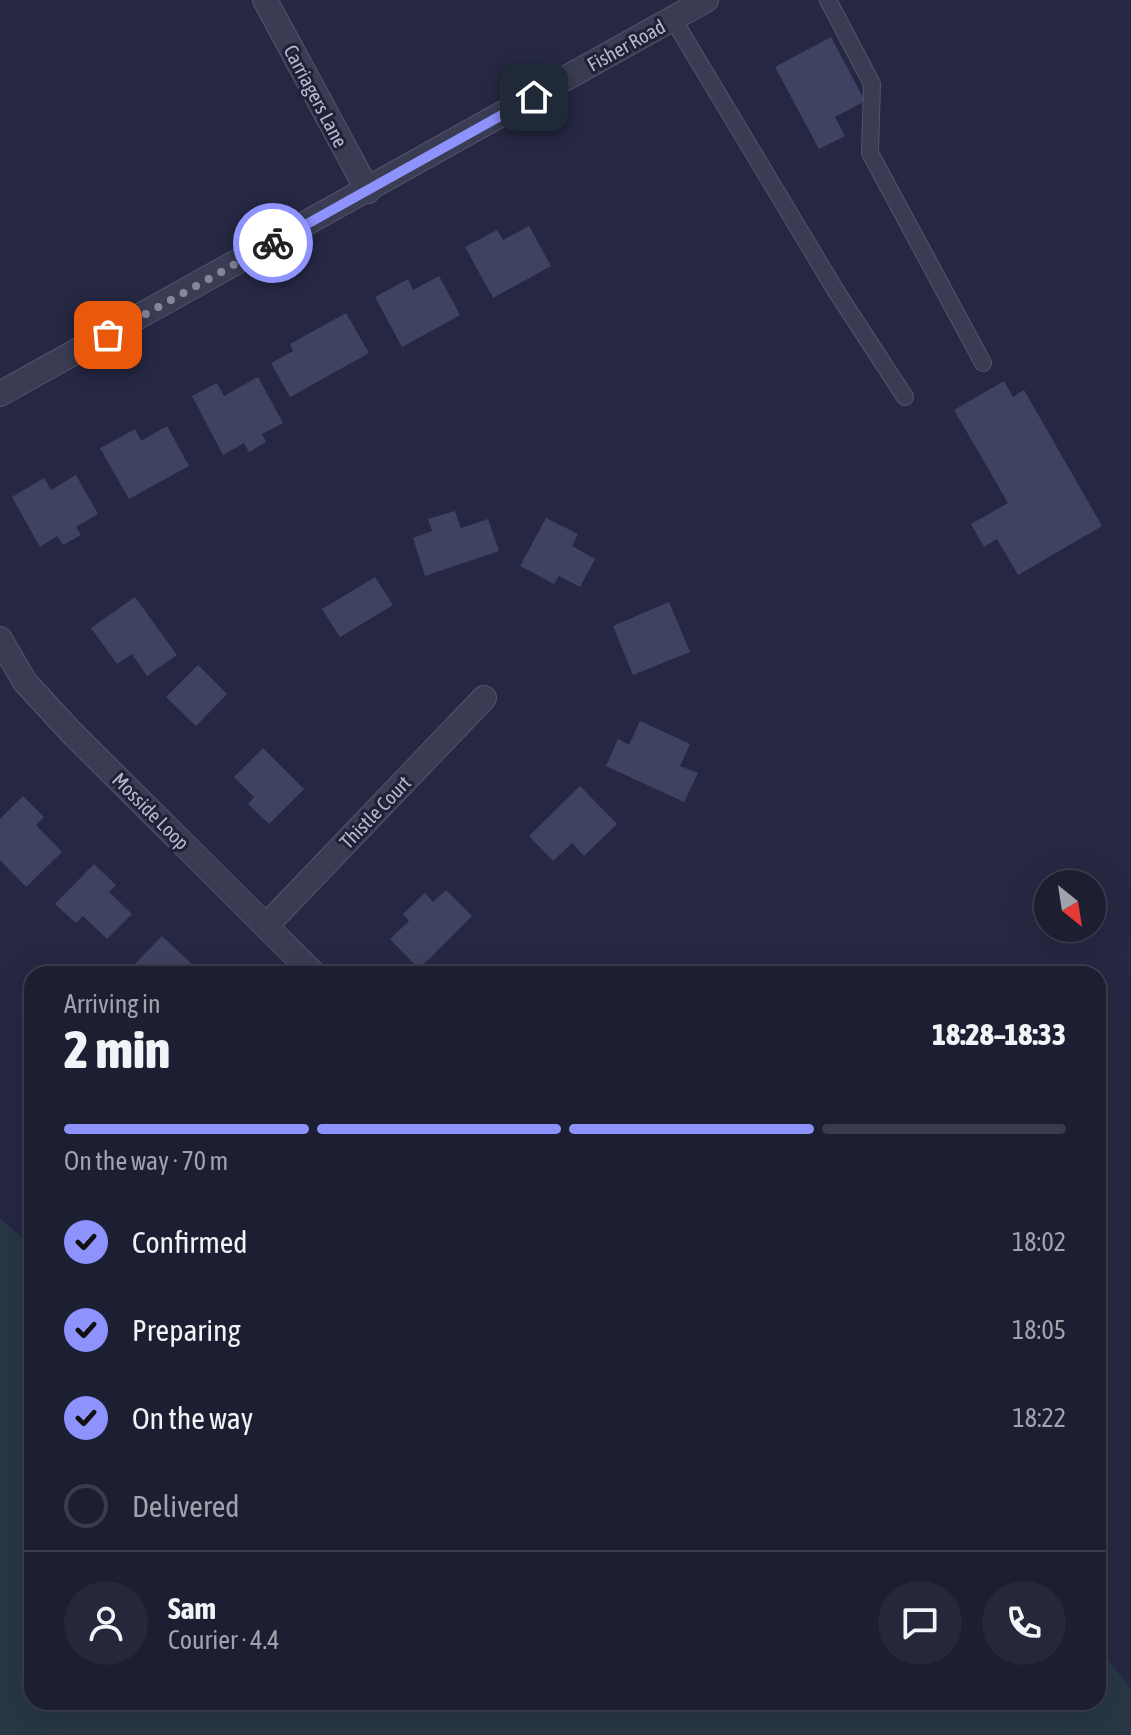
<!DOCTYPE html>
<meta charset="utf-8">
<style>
body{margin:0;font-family:"Asap Condensed",sans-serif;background:#25273a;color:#f1f3f6;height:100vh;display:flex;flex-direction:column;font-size:30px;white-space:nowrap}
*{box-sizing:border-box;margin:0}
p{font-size:26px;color:#a0a2ac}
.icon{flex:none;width:44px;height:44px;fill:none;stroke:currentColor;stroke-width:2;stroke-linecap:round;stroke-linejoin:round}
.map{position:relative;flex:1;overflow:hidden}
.panel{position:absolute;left:24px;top:966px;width:1082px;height:744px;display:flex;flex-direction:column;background:#1c1e32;border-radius:24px;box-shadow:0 8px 32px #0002,0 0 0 2px #3a3c4d}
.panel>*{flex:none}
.needle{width:52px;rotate:150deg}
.buttons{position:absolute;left:1034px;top:870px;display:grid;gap:16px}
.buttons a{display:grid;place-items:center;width:72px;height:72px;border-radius:50%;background:#1c1e32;box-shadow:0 8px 32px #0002,0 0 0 2px #3a3c4d;font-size:40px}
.pin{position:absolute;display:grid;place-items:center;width:68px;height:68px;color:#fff;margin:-34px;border-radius:16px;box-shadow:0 4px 12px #0006}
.courier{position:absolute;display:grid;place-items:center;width:80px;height:80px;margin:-40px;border:6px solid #8d92fc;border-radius:50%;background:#fff;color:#222;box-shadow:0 2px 10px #0007}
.headline em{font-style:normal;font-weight:800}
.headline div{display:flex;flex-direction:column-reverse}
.headline{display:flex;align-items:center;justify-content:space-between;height:136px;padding:0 40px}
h1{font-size:52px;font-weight:800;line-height:60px}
.bar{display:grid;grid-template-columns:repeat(4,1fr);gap:12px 8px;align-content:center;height:96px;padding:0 40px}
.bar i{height:10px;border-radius:6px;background:#3a3c4d}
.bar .on{background:#8d92fc}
.bar p{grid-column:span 4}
.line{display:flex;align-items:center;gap:20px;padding:0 40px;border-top:2px solid #3a3c4d}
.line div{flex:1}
.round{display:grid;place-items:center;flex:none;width:84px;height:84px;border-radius:42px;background:#25273a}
ol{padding:0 40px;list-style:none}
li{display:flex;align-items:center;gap:24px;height:88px}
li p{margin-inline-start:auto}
li .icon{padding:8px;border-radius:50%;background:#8d92fc;color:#111;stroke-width:4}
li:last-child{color:#a0a2ac}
li i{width:44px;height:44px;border:4px solid #3a3c4d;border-radius:50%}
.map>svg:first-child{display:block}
.green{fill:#283744}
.building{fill:#3f4260}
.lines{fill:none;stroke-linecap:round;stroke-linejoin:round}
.lane-casing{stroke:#52546a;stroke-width:18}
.street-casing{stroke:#52546a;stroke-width:26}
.lane{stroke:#3a3c53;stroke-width:16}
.street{stroke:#3a3c53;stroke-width:24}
.done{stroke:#84869c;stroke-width:8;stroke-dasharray:0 14.4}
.route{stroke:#8d92fc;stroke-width:10}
.labels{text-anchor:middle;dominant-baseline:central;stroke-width:6;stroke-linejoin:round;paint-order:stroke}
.street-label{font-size:20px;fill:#b7b8cc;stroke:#1f2138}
</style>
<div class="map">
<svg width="1131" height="1735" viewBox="0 0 1131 1735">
<rect width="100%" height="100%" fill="#262843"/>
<path class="green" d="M0 1218 32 1247V1702H1098V1647L1131 1689V1735H0Z"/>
<g class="building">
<path d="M831 37 865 101 835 117 845 136 819 149 775 67Z"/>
<path d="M529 226 551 266 493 298 465 247 497 230 503 240Z"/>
<path d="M439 276 460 315 402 347 375 297 408 279 413 290Z"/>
<path d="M346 313 369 353 290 397 271 363 293 351 290 344Z"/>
<path d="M258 377 283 423 262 434 266 442 249 452 244 443 223 455 192 396 217 383 224 396Z"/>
<path d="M1004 381 1013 397 1024 390 1102 526 1018 575 997 539 984 547 971 524 1008 503 954 410Z"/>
<path d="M167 426 189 466 129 499 100 448 135 429 141 441Z"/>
<path d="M76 475 98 514 76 527 81 535 63 545 57 536 40 547 12 497 44 478 51 490Z"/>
<path d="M455 511 461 528 488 519 499 551 425 576 413 538 432 531 428 519Z"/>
<path d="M546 518 578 534 572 546 595 559 580 587 559 576 554 584 520 566Z"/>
<path d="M375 577 393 605 340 637 322 609Z"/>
<path d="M135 597 177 655 147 676 132 654 117 664 91 628Z"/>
<path d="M669 602 690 652 633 675 613 626Z"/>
<path d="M198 665 227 694 196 726 166 697Z"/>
<path d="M640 721 690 744 680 766 698 773 684 802 606 766 618 739 629 745Z"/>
<path d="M263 748 304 789 269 824 248 804 254 797 234 777Z"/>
<path d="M580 786 617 824 584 856 572 843 553 861 529 836Z"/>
<path d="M23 796 44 817 36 825 62 852 26 887 0 860V819Z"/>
<path d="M94 864 116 885 109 892 132 914 107 939 83 916 76 923 55 904Z"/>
<path d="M446 890 472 916 419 969 390 939 409 921 403 914 425 893 433 902Z"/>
<path d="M162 936 202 974H135L130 969Z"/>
<path d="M479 964 487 974H467Z"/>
</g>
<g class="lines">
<g class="lane-casing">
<g id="lane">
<path d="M828 0 872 84 870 153 983 363"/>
<path d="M673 19 836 291 905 397"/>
</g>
</g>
<g class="street-casing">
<g id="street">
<path d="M265 0 368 191"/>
<path d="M0 394 706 0"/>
<path d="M0 639 25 682 71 732 314 974"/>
<path d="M266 926 484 698"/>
</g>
</g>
<use href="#lane" class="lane"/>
<use href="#street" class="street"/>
</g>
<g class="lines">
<path class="done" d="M108 335 273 243"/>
<path class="route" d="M273 243 534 97"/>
</g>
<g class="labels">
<g class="street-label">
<text transform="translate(626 45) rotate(-29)">Fisher Road</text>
<text transform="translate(316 96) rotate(62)">Carriagers Lane</text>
<text transform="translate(151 811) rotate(45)">Mosside Loop</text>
<text transform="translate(375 812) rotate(-46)">Thistle Court</text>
</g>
</g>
</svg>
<div class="buttons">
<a><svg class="needle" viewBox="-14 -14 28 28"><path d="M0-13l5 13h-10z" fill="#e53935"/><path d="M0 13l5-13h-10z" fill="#a0a2ac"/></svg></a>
</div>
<div class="pin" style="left:108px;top:335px;background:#ea580c"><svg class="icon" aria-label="bag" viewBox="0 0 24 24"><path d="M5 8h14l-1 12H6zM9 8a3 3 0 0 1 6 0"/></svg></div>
<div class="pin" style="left:534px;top:97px;background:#1f2937"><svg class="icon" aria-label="home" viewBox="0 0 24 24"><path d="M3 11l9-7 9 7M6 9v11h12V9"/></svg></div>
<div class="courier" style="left:273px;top:243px"><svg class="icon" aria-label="bike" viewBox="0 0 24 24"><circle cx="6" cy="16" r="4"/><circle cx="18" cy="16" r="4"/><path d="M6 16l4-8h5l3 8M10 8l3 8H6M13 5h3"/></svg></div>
<section class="panel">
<div class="headline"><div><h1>2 min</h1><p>Arriving in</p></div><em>18:28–18:33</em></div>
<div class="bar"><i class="on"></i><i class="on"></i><i class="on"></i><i></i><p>On the way · 70 m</p></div>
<ol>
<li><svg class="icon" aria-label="check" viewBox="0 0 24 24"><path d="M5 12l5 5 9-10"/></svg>Confirmed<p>18:02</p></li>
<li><svg class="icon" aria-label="check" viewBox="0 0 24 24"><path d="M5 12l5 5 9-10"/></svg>Preparing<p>18:05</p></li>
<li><svg class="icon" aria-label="check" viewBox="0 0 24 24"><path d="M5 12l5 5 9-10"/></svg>On the way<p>18:22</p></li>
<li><i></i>Delivered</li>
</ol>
<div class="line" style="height:144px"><a class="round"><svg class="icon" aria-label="person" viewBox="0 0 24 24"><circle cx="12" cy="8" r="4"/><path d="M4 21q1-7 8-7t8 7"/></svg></a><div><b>Sam</b><p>Courier · 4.4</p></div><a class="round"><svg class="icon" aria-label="chat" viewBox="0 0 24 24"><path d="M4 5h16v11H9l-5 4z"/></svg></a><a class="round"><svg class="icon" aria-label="phone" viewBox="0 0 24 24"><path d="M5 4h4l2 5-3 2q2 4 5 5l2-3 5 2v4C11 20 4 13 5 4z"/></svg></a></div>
</section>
</div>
